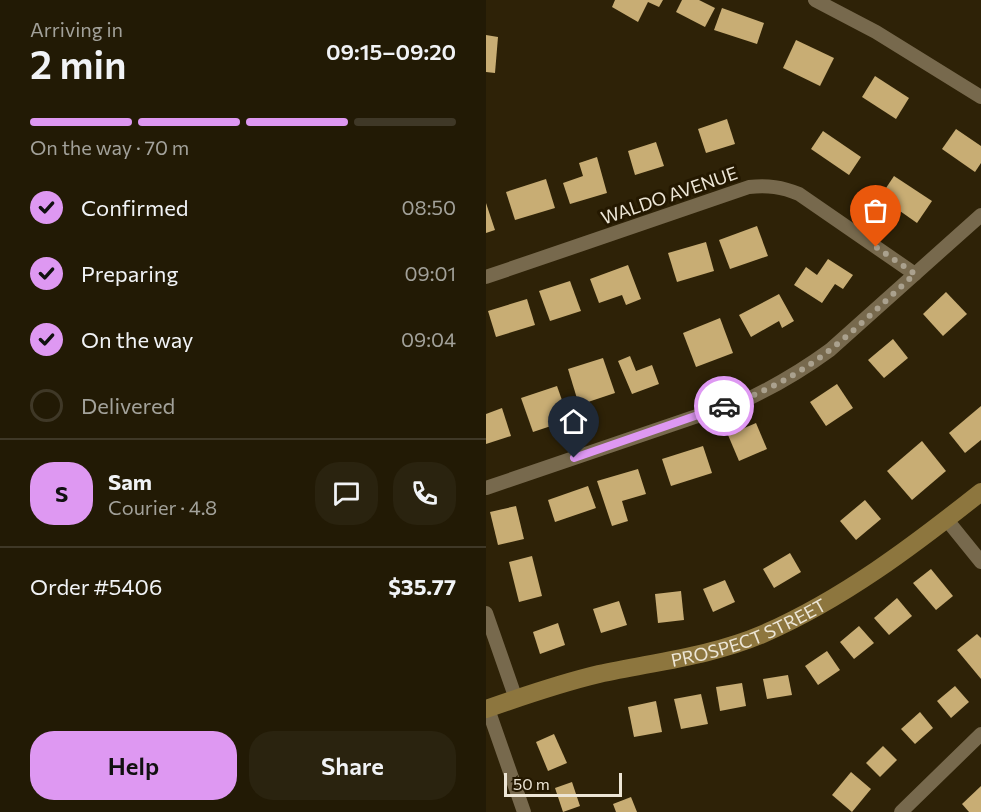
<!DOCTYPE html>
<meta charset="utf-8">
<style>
body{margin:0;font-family:Commissioner,sans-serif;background:#2a230f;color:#f1f3f6;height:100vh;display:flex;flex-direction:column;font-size:22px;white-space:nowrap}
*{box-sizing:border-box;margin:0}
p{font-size:20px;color:#a2a19a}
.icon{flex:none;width:33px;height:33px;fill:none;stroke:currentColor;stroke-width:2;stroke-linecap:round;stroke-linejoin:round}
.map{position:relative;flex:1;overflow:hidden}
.panel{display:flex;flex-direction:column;background:#221a05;width:486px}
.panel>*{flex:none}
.scale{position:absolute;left:18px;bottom:15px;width:118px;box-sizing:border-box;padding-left:6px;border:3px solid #ede6d6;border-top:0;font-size:16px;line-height:21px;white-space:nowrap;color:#ede6d6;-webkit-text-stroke:4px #241800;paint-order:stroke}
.pin{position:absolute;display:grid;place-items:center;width:51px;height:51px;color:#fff;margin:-62px -26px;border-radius:50% 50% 50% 0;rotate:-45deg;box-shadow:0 0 6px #0007}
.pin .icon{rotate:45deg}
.courier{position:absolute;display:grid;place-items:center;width:60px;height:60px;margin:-30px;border:4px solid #de98f2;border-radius:50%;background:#fff;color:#222;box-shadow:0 2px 8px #0007}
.overview em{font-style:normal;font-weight:600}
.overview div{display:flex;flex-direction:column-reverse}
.overview{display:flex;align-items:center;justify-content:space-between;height:102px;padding:0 30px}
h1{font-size:39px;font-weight:600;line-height:45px}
.bar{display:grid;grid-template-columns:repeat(4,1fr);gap:9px 6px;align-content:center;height:72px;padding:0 30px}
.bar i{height:8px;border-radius:4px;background:#3f3827}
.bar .on{background:#de98f2}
.bar p{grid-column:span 4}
.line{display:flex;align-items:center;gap:15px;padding:0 30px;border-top:2px solid #3f3827}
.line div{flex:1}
.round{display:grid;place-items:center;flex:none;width:63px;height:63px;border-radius:24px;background:#2a230f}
ol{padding:0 30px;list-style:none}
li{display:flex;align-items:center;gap:18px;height:66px}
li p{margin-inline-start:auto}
li .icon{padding:6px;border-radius:50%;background:#de98f2;color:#111;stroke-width:4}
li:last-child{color:#a2a19a}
li i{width:33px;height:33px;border:3px solid #3f3827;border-radius:50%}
.action{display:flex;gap:12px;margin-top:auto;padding:12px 30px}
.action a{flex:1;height:69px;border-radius:24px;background:#de98f2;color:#111;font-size:24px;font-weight:600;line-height:69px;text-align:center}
.action a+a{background:#2a230f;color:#f1f3f6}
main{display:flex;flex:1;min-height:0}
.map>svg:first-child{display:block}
.building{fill:#c8ad74}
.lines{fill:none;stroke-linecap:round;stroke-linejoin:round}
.minor{stroke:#77694d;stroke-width:14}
.secondary{stroke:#8d763e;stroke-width:18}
.done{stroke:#aaa18e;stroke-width:6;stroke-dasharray:0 10.8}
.route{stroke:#de98f2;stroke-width:8}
.labels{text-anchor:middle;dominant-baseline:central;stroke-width:6;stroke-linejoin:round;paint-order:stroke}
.street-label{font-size:18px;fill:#ede6d6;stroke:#241800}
</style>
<main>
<section class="panel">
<div class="overview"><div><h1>2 min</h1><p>Arriving in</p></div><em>09:15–09:20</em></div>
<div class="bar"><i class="on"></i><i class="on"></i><i class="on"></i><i></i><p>On the way · 70 m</p></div>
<ol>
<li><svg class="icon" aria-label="check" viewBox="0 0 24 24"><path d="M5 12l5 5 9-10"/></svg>Confirmed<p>08:50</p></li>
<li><svg class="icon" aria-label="check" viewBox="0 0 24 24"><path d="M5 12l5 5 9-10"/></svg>Preparing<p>09:01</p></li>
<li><svg class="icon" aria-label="check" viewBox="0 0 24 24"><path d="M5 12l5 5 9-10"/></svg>On the way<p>09:04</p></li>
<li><i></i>Delivered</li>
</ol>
<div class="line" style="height:108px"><b class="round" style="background:#de98f2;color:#111">S</b><div><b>Sam</b><p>Courier · 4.8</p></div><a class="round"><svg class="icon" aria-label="chat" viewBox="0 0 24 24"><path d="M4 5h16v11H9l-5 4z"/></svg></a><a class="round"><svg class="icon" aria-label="phone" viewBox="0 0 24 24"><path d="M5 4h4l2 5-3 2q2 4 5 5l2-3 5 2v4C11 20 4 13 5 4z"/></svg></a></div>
<div class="line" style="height:78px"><div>Order #5406</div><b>$35.77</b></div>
<div class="action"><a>Help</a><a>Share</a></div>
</section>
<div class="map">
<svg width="495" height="812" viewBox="0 0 495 812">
<rect width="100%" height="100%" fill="#2e2207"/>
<g class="building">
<path d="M129 0H177L173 7 162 2 152 22 126 7Z"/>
<path d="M196 0H213L229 8 219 27 190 12Z"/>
<path d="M236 8 278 23 271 44 228 30Z"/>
<path d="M0 35 12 37 9 73 0 72Z"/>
<path d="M310 40 348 58 334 86 297 68Z"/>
<path d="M389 76 423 98 410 119 376 97Z"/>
<path d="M241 119 249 144 220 153 212 129Z"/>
<path d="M470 129 495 146V163L489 172 456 149Z"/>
<path d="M337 131 375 157 363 175 325 149Z"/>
<path d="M170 142 178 166 149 175 142 151Z"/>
<path d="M111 157 121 193 84 204 77 183 97 176 93 163Z"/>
<path d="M408 176 446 201 431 223 394 197Z"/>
<path d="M60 179 69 208 29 220 20 192Z"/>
<path d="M0 203 9 230 0 233Z"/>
<path d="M271 226 282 256 244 269 233 240Z"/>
<path d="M220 242 228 271 191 282 182 253Z"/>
<path d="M342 259 367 275 357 289 349 284 336 303 308 285 320 267 331 275Z"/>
<path d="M142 265 155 299 140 305 136 295 113 303 104 279Z"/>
<path d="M84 281 95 311 64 321 53 291Z"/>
<path d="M460 292 481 314 457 336 437 314Z"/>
<path d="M293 294 308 321 296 328 293 321 265 337 253 315Z"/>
<path d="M41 299 49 325 10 337 2 311Z"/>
<path d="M234 318 247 353 210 367 197 333Z"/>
<path d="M407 339 422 358 398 378 382 360Z"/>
<path d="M144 356 150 371 166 365 173 384 146 394 132 361Z"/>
<path d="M117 358 129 393 93 405 82 369Z"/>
<path d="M351 384 367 408 340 426 324 402Z"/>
<path d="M71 386 83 420 47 432 35 398Z"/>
<path d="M495 406V440L479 453 463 433Z"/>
<path d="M16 408 25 436 0 444V414Z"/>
<path d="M270 423 281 449 253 461 242 435Z"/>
<path d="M436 441 460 471 426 500 401 471Z"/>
<path d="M217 446 226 473 185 486 176 459Z"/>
<path d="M152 469 160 494 136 501 142 521 126 526 111 481Z"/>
<path d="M102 486 110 508 69 522 62 500Z"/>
<path d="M379 500 395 519 370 540 354 521Z"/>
<path d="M30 506 38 539 12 545 4 512Z"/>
<path d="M304 553 315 572 288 588 277 569Z"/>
<path d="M46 556 56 596 33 602 23 562Z"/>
<path d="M445 569 467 596 450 610 427 583Z"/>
<path d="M239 580 249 602 227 612 217 589Z"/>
<path d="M195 591 198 620 172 623 169 594Z"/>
<path d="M411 598 426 616 403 635 388 618Z"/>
<path d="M133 601 141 625 115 633 107 609Z"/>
<path d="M72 623 79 645 54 654 47 632Z"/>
<path d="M373 626 388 643 368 659 354 642Z"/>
<path d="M491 634 495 638V679L471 650Z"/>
<path d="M341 651 354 670 332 685 319 666Z"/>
<path d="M302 675 306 695 281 699 277 679Z"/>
<path d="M256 683 260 706 234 711 230 687Z"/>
<path d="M469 686 483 702 465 718 451 701Z"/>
<path d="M215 694 222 724 195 729 188 699Z"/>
<path d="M170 701 176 732 148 737 142 707Z"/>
<path d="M434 712 447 728 429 744 415 729Z"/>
<path d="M68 734 81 763 62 771 50 742Z"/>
<path d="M397 746 411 760 394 777 380 763Z"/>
<path d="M365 772 385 789 366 812 346 795Z"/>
<path d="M86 782 94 806 77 812 69 788Z"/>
<path d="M495 786V812H483L476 804Z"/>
<path d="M145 797 151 812H130L127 804Z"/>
</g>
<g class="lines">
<g class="minor">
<path d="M329 0 390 32 495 97"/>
<path d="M0 277 263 187C282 185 296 187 313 194L429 274"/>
<path d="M0 488 264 398C293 384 318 369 344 350L495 215"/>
<path d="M461 520 495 562"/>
<path d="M0 613 30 699"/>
<path d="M2 709 38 812"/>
<path d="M415 812 495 734"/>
</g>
<path class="secondary" id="s1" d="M0 709C37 696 75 683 113 674 168 662 226 656 277 634 357 599 427 546 495 492"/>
</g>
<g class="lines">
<path class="done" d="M238 406C266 397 292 385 317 369 358 343 393 306 429 274L390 247"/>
<path class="route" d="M88 458 238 406"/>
</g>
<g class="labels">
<g class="street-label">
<text transform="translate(183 195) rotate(-19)">WALDO AVENUE</text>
<text stroke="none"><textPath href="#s1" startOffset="274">PROSPECT STREET</textPath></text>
</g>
</g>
</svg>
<div class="scale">50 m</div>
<div class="pin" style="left:390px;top:247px;background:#ea580c"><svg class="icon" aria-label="bag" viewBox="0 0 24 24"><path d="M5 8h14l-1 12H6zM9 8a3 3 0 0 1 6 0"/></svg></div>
<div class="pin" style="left:88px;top:458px;background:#1f2937"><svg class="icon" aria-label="home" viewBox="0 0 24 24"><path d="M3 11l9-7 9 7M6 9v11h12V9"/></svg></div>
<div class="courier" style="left:238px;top:406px"><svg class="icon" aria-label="car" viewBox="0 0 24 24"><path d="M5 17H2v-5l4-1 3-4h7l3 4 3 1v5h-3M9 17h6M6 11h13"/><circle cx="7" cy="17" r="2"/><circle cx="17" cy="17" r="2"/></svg></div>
</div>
</main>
